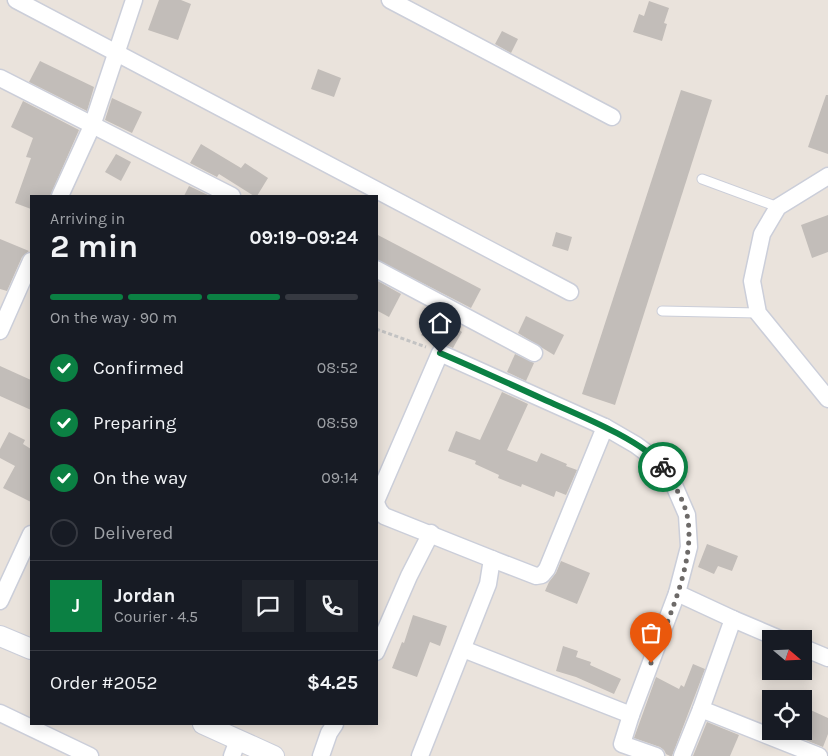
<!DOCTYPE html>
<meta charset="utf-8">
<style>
body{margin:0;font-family:Karla,sans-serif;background:#20242c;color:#f1f3f6;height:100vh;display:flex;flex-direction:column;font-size:19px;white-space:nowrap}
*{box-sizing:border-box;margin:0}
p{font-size:16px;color:#9ea1a6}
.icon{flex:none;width:28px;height:28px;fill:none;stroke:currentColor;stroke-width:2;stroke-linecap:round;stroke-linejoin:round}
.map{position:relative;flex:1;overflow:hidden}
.side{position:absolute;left:30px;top:195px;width:348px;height:530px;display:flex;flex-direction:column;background:#171b24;border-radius:0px;box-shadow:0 2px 12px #0003}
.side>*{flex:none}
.needle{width:32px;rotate:109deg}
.controls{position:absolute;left:762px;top:630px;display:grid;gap:10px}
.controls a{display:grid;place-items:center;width:50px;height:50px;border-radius:0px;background:#171b24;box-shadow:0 2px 12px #0003;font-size:25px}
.pin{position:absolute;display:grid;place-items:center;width:42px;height:42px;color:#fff;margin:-51px -21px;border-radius:50% 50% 50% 0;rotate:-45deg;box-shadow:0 0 5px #0007}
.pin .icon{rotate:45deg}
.courier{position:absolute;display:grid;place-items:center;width:50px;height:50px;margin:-25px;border:4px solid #0b8043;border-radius:50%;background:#fff;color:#222;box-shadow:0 1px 6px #0007}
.summary em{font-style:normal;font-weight:700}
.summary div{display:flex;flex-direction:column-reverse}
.summary{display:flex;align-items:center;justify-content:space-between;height:85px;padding:0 20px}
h1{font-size:32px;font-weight:700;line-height:38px}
.bar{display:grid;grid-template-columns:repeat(4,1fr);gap:8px 5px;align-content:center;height:60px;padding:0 20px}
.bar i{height:6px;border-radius:4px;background:#363941}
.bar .on{background:#0b8043}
.bar p{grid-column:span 4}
.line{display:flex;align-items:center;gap:12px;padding:0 20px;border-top:1px solid #363941}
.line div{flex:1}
.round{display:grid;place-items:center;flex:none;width:52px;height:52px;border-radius:0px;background:#20242c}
ol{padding:0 20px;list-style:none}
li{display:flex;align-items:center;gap:15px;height:55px}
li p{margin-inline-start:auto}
li .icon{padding:5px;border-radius:50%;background:#0b8043;color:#fff;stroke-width:4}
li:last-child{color:#9ea1a6}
li i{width:28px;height:28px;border:2px solid #363941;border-radius:50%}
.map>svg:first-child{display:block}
.building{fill:#c2bdb9}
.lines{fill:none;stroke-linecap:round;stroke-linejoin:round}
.service-casing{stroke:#cbced9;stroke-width:11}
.minor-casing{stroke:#cbced9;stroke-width:19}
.tertiary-casing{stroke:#cbced9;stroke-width:22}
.path{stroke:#c3c3c3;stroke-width:3;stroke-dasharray:4 2.5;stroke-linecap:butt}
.service{stroke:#fff;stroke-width:9}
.minor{stroke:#fff;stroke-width:16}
.tertiary{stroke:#fff;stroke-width:20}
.done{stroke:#6d6a68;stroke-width:5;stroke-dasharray:0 9}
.route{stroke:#0b8043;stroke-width:6}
</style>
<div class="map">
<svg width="828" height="756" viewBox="0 0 828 756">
<rect width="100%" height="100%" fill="#eae3dc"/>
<g class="building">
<path d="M159 0H181L191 4 178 40 148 30Z"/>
<path d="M649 1 669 8 664 23 667 24 662 41 633 32 639 14 644 16Z"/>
<path d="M502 31 518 39 511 53 495 44Z"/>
<path d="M40 61 94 87 87 111 29 82Z"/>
<path d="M318 69 341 78 334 97 311 89Z"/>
<path d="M681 90 712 100 615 405 582 394Z"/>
<path d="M826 95H828V154L808 147Z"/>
<path d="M112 98 142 112 132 133 105 120Z"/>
<path d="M23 101 79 130 50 196H31V209L15 203 31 158 26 157 33 138 11 127Z"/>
<path d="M201 144 241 168 245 163 268 178 257 196H254L219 174 217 177 190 163Z"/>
<path d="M116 154 131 162 121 181 105 172Z"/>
<path d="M189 186 208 195 207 196H184Z"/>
<path d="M828 215V252L812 258 801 225Z"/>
<path d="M556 232 572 237 568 251 552 246Z"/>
<path d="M376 234 481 289 471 308 376 259Z"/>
<path d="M0 239 29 251 22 257 7 291 0 289Z"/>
<path d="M376 280 401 294 389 317 376 310Z"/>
<path d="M435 312 461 326 459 330 462 332 453 348 444 344H436L421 335Z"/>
<path d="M526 316 564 335 554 355 518 333Z"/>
<path d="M515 354 534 363 526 381 507 372Z"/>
<path d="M0 366 31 380V410L0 396Z"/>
<path d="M502 392 528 404 507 450 537 462 541 453 567 464 566 466 577 470 566 495 556 491 554 497 522 484 521 487 498 478 499 475 475 464 476 461 448 451 456 431 480 440Z"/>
<path d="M9 432 25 440 23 444 31 449V502L3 488 15 466 0 458V449Z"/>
<path d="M707 544 738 556 732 571 718 566 714 574 698 567Z"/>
<path d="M561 561 590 573 577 604 545 591 549 582 556 573Z"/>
<path d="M413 615 447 626 440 646 430 642 417 677 392 668 402 642 404 643Z"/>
<path d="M563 646 578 651 576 657 591 662 590 665 621 679 614 694 576 677 556 671Z"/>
<path d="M693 664 705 669 672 756H670L666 754 664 750 660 747 634 738 656 677 679 689 681 685 684 687Z"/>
<path d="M804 707 828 718V734L823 747 793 735 794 731H804Z"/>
<path d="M707 722 739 735 730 756H693Z"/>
</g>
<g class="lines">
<g class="service-casing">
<g id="service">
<path d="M702 179 778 207"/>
<path d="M662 311 758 313"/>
</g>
</g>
<g class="minor-casing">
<g id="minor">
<path d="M16 0 570 292"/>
<path d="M390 0 612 117"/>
<path d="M0 78 232 196"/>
<path d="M828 176 778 207 762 234 752 281 758 313 828 399"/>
<path d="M60 196 92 126 134 0"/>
<path d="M376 269 534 353"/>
<path d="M0 331 31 261"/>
<path d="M376 501 440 353 605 427 636 445 659 462 674 485 687 515 689 547 677 593 631 715 622 744 656 756"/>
<path d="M376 503 379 510 384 516 492 559 488 584 420 756"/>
<path d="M492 559 536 576 542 575 547 569 605 427"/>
<path d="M677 593 733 619 780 639"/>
<path d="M0 601 31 534"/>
<path d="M804 648 828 658"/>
<path d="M463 649 631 715"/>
<path d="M376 652 409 576 431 533"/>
<path d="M701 709 733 619"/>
<path d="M0 713 90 756"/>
<path d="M232 756 238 740"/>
<path d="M321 756 329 733 335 724"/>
<path d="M682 756 701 709 819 756"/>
</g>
</g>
<g class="tertiary-casing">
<g id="tertiary">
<path d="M0 636 31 649"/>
<path d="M203 724 274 756"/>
</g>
</g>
<path class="path" d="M376 329 426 347"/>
<use href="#service" class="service"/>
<use href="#minor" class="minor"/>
<use href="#tertiary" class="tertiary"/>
</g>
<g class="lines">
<path class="done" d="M651 663C667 622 697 559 687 515 683 498 672 481 663 467"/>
<path class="route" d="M440 353C475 368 510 384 545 400 574 413 645 441 663 467"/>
</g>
</svg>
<div class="controls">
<a><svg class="needle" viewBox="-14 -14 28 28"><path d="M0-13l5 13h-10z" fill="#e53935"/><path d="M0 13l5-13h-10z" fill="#9ea1a6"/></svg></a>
<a><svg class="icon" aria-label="locate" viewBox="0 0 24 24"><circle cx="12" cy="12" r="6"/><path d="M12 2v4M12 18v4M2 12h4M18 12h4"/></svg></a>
</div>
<div class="pin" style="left:651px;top:663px;background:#ea580c"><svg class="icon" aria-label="bag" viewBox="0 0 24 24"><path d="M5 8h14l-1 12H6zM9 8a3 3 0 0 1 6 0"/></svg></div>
<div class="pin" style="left:440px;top:353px;background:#1f2937"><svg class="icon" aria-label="home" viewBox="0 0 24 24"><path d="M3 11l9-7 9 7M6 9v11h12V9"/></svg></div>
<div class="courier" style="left:663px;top:467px"><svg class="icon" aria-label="bike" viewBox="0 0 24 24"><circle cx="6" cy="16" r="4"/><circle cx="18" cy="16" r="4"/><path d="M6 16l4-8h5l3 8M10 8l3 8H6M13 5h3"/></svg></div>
<section class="side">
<div class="summary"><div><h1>2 min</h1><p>Arriving in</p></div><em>09:19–09:24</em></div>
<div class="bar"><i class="on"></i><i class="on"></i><i class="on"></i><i></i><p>On the way · 90 m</p></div>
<ol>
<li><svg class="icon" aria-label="check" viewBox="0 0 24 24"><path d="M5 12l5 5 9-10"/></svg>Confirmed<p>08:52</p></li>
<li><svg class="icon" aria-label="check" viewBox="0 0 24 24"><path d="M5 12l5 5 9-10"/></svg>Preparing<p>08:59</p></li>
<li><svg class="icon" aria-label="check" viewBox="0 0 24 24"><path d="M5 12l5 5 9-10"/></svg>On the way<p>09:14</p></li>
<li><i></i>Delivered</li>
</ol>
<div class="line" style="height:90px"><b class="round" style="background:#0b8043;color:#fff">J</b><div><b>Jordan</b><p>Courier · 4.5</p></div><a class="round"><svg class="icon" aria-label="chat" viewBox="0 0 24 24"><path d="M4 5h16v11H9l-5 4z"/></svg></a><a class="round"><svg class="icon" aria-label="phone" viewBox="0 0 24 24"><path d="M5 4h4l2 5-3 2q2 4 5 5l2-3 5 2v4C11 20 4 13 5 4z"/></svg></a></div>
<div class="line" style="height:65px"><div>Order #2052</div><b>$4.25</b></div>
</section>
</div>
